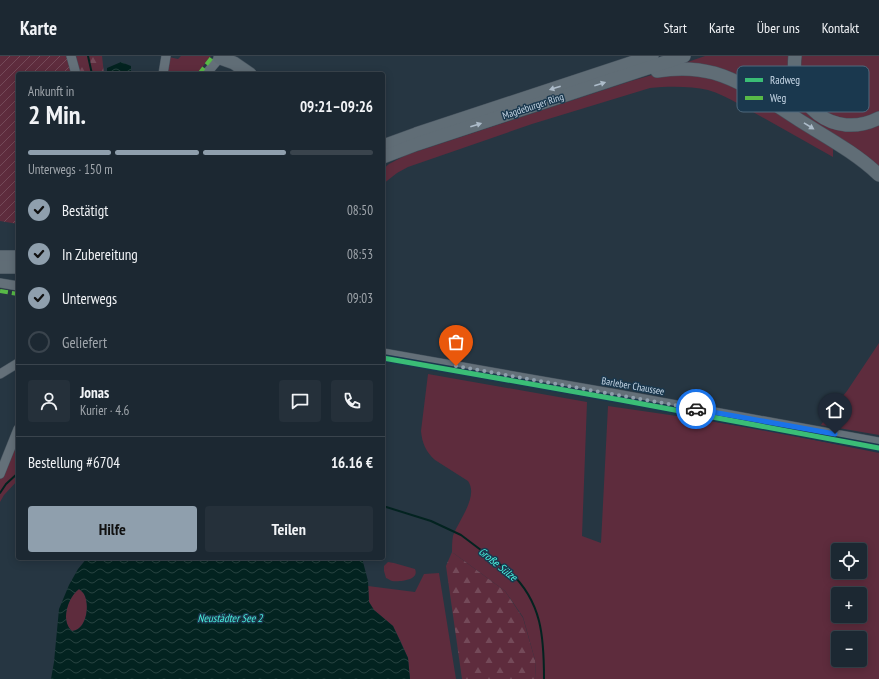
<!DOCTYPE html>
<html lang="de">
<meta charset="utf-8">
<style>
body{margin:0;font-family:"PT Sans Narrow",sans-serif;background:#25303a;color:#f1f3f6;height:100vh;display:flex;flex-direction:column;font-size:15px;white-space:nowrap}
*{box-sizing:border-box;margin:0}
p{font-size:13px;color:#a0a6ac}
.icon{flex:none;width:22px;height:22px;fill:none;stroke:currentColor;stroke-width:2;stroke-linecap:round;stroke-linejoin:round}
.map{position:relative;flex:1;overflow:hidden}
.side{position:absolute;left:16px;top:16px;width:369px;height:488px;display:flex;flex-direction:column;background:#1c2832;border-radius:4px;box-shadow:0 2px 10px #0003,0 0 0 1px #3a444d}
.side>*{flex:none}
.fabs{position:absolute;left:831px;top:487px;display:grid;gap:8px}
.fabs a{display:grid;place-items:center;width:36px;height:36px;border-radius:4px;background:#1c2832;box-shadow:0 2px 10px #0003,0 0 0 1px #3a444d;font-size:20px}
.pin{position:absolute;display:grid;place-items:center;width:34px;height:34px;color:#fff;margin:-41px -17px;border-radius:50% 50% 50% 0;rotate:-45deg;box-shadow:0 0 4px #0007}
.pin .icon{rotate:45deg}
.courier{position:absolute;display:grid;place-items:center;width:40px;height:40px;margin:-20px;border:3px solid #1a73e8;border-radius:50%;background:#fff;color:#222;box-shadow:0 1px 5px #0007}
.headline em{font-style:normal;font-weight:800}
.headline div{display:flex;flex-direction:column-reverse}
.headline{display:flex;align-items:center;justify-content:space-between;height:68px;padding:0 12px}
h1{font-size:26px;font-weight:800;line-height:30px}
.bar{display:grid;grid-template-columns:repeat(4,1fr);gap:6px 4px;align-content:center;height:48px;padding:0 12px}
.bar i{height:5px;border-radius:3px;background:#3a444d}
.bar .current{background:#8f9fad}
.bar p{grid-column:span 4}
.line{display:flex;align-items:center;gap:10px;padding:0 12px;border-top:1px solid #3a444d}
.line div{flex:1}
.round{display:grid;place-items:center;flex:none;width:42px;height:42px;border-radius:4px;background:#25303a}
ol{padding:0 12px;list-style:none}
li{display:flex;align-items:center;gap:12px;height:44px}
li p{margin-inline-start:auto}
li .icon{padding:4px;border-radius:50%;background:#8f9fad;color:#111;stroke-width:4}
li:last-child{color:#a0a6ac}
li i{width:22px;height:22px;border:2px solid #3a444d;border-radius:50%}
.button{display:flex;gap:8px;margin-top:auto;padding:8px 12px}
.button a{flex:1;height:46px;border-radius:4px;background:#8f9fad;color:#111;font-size:16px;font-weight:800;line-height:46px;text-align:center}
.button a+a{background:#25303a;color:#f1f3f6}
header{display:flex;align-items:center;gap:24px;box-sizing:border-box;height:56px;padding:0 20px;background:#1c2832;border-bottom:1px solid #3a444d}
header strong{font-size:19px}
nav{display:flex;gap:22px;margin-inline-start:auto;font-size:14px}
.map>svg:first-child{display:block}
.grass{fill:#5e2c3d;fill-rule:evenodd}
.forest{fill:url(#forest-firs)}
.garden{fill:url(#garden-furrows)}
.water{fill:url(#water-waves);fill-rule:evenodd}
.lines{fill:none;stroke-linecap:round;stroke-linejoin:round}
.stream{stroke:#032320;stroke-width:2}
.minor-casing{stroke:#45525d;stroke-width:10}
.highway-casing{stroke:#45525d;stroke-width:14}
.minor{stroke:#647079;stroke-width:9}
.highway{stroke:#606d76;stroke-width:13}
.quiet{stroke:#58b947;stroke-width:4;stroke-dasharray:8 4;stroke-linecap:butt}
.cycleway-casing{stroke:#1a384e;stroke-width:8}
.cycleway{stroke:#3abd76;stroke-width:5}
.oneway{fill:#adbcca}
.done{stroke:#8f9fad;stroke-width:4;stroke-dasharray:0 7.2}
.route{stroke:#1a73e8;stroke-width:5}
.labels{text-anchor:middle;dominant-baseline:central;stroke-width:3;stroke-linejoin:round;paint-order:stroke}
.street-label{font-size:10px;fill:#c7d7e6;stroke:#1a384e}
.water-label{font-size:11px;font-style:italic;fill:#4af0dd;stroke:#1a384e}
.key{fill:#1a384e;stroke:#4e687c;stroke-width:1}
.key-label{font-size:11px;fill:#c7d7e6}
</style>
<header>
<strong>Karte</strong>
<nav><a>Start</a><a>Karte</a><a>Über uns</a><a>Kontakt</a></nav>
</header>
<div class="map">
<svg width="879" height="623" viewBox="0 0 879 623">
<defs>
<pattern id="forest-firs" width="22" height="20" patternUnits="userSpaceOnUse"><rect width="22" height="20" fill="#5e2c3d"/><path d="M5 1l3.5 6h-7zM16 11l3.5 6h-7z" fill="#744a59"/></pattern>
<pattern id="garden-furrows" width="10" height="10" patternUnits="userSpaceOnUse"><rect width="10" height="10" fill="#5e2c3d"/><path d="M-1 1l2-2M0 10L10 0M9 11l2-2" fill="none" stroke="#744a59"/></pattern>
<pattern id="water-waves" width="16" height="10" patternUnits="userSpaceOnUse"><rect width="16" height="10" fill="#032320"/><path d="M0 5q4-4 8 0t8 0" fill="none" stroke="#264240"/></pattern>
</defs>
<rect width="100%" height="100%" fill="#263642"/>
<g class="grass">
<path d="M181 0H211L197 18H166L169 1 178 3Z"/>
<path d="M705 0H791L812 59 879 67V114L782 49 682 8Z"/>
<path d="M800 0H879V58L864 64 833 62 807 42 799 7Z"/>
<path d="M668 16 722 22 833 88V101L737 47C728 42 718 37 708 34 691 30 668 30 650 32L532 68 408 111 397 117 383 128V113L389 108 406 99 631 25 652 19Z"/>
<path d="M879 287V379L821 369 833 352 847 335Z"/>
<path d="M428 318 587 346 582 480 601 487 608 350 670 359 765 374 879 397V623H536L535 604 523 561 505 535 452 496C452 491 452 485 453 480 458 465 479 441 468 425L435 404C426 396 422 387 421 375ZM838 494H860V516H838ZM838 538H860V560H838ZM838 582H860V604H838Z"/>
<path d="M18 377V424L4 439 0 446V422Z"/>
<path d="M388 506 394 507 415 513C420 524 400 526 392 525 389 524 389 523 386 522L384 515V510Z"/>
<path d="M439 517 456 623H410L408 602 400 584 393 570 374 554 369 546 368 530 415 536 424 518Z"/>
<path d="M79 533C81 535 83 536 84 538 90 548 87 574 72 575 60 565 68 541 79 533Z"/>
</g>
<g class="forest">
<path d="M76 0H102L104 18H80Z"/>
<path d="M452 496 505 535 523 562 535 604 536 623H462L446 510Z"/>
</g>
<path class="garden" d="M0 0H67L72 18H18V168L0 165Z"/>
<g class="water">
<path d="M121 6 131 10V18H107V12Z"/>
<path d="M87 502H342L357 504 358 502H362L368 525 369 546 374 554 393 570 408 602 410 623H51L54 606 59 553 69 529 78 513ZM79 533C81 535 83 536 84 538 90 548 87 574 72 575 60 565 68 541 79 533Z"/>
</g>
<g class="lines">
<g class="stream">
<path d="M88 0 92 18"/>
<path d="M0 437 6 428 18 417"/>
<path d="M383 450 431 465 461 479 510 516C542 546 544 581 544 623"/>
</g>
<g class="minor-casing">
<g id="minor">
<path d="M71 0 76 18"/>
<path d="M163 18 166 0"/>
<path d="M206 18 221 0"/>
<path d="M0 227 18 230"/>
<path d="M383 297 622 339 879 386"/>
<path d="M0 318 18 307"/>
<path d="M0 418 18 373"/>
</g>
</g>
<g class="highway-casing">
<g id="highway">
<path d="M795 0C789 49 834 85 879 62"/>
<path d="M220 2 234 7 250 18"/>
<path d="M657 15C676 12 695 12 714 17 745 26 772 47 799 64 826 81 856 97 879 119"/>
<path d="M383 90 416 78 652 0"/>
<path d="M383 101 417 88 684 0"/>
<path d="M0 201H18"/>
<path d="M0 211H18"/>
</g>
</g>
<use href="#minor" class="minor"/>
<use href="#highway" class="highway"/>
<g class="quiet">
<path d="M199 18 213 0"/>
<path d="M0 235 18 238"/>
</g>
<g class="cycleway-casing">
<path id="cycleway" d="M383 302 621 344 879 392"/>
</g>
<use href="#cycleway" class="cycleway"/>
</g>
<defs><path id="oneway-solid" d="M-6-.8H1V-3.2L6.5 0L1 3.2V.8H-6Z"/></defs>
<g class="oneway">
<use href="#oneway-solid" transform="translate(600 28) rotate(-18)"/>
<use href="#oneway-solid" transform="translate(555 32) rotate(162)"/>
<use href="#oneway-solid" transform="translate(476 69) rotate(-18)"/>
<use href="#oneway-solid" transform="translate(809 70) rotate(32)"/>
</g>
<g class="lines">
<path class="done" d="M456 310 696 353"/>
<path class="route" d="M696 353 835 378"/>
</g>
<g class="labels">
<g class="street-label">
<text transform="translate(533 50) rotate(-18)">Magdeburger Ring</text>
<text transform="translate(633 330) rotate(10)">Barleber Chaussee</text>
</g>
<g class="water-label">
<text transform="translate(498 508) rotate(39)">Große Sülze</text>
<text x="230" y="562">Neustädter See 2</text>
</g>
</g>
<rect x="737" y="10" width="132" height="46" rx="6" class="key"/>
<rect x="745" y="22" width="18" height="4" fill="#3abd76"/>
<rect x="745" y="40" width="18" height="4" fill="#58b947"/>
<g class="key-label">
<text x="770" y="28">Radweg</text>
<text x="770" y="46">Weg</text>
</g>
</svg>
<div class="fabs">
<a><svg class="icon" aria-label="locate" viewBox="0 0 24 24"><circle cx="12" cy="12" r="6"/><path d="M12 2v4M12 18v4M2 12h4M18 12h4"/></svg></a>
<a>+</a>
<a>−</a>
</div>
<div class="pin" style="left:456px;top:310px;background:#ea580c"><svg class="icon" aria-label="bag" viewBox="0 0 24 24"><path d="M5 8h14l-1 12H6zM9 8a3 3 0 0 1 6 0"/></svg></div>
<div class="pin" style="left:835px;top:378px;background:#1f2937"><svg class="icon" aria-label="home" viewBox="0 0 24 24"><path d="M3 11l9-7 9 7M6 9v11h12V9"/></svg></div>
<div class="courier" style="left:696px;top:353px"><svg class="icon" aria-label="car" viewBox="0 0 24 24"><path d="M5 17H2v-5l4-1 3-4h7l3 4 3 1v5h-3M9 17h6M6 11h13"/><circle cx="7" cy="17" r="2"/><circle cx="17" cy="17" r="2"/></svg></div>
<section class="side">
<div class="headline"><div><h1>2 Min.</h1><p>Ankunft in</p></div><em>09:21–09:26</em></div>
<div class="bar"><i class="current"></i><i class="current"></i><i class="current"></i><i></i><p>Unterwegs · 150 m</p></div>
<ol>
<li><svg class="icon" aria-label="check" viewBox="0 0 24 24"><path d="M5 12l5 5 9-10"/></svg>Bestätigt<p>08:50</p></li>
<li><svg class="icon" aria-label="check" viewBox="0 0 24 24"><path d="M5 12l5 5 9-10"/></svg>In Zubereitung<p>08:53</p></li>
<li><svg class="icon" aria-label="check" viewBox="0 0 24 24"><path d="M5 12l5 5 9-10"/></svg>Unterwegs<p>09:03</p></li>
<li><i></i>Geliefert</li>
</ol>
<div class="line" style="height:72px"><a class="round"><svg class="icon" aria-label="person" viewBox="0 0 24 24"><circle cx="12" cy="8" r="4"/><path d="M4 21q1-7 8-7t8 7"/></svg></a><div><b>Jonas</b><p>Kurier · 4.6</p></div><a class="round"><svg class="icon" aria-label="chat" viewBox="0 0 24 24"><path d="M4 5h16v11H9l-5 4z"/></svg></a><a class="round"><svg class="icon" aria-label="phone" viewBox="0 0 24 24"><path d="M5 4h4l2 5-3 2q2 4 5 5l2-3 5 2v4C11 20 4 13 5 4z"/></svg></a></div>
<div class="line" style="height:52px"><div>Bestellung #6704</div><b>16.16 €</b></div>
<div class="button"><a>Hilfe</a><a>Teilen</a></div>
</section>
</div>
